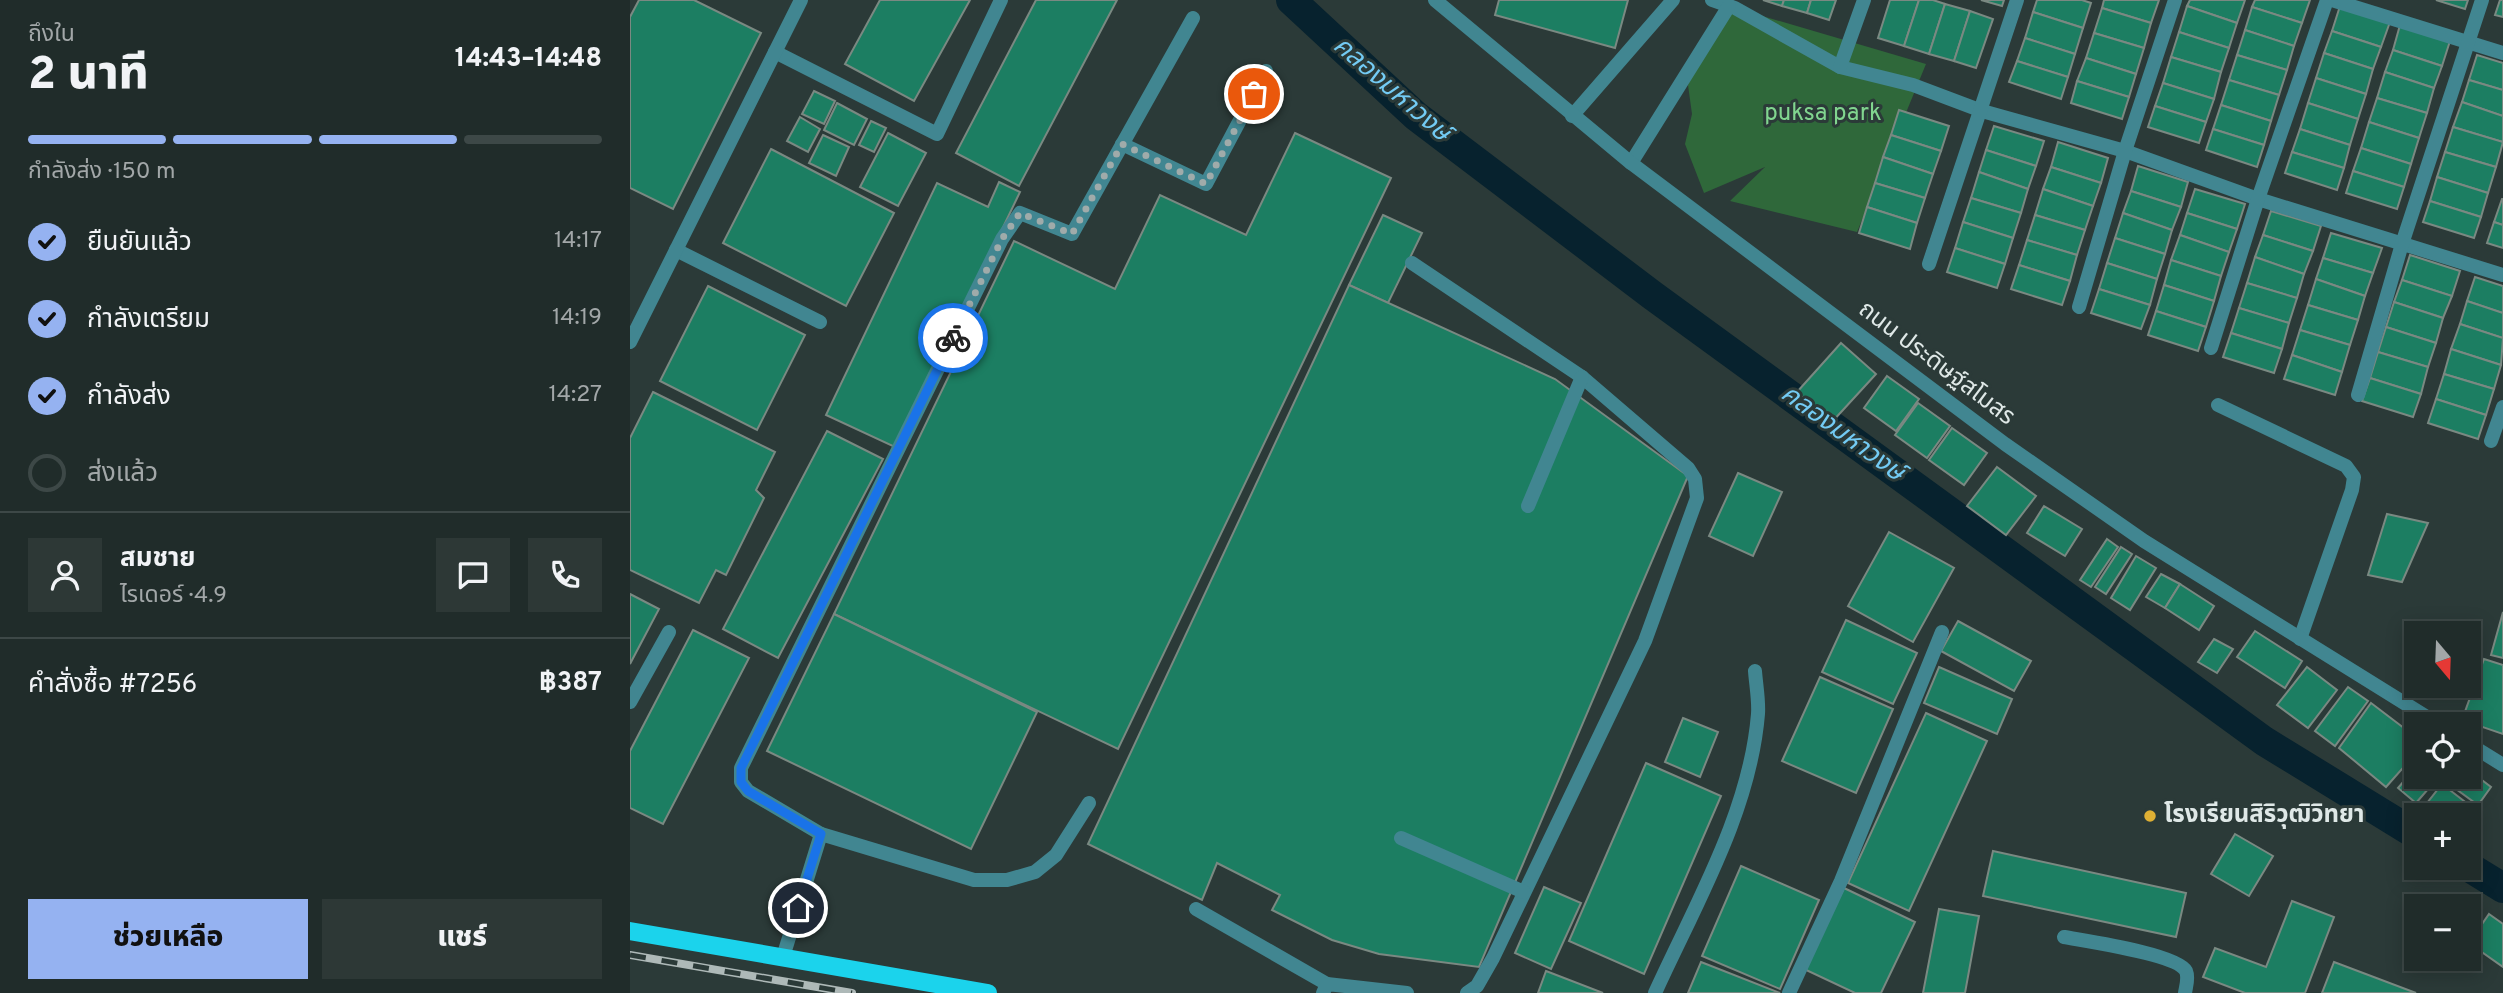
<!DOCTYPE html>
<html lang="th">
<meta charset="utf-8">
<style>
body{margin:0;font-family:Overpass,"Noto Sans Thai",sans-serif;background:#2d3836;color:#f1f3f6;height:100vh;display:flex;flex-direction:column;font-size:26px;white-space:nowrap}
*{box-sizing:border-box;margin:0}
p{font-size:23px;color:#a2a7a8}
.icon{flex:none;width:38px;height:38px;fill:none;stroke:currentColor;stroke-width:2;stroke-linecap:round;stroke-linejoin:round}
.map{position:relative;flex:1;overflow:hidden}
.details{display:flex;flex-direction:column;background:#202c2a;width:630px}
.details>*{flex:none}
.needle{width:46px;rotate:161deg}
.fabs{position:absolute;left:1774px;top:621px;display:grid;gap:14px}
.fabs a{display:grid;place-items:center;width:77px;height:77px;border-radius:0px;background:#202c2a;box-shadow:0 4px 18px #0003,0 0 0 2px #3d4847;font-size:35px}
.pin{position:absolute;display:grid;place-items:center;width:60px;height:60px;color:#fff;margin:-30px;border:4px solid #fff;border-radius:50%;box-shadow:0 2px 7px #0007}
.courier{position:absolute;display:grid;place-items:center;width:70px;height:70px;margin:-35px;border:5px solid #1a73e8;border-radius:50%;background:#fff;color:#222;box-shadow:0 2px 9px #0007}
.overview em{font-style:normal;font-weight:800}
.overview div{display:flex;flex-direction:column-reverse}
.overview{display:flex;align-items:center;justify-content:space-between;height:119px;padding:0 28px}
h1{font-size:46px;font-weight:800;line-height:52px}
.bar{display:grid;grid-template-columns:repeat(4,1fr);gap:10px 7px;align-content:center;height:84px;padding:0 28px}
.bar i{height:9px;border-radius:5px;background:#3d4847}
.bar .active{background:#95b2f1}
.bar p{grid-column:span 4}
.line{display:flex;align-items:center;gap:18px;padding:0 28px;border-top:2px solid #3d4847}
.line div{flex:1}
.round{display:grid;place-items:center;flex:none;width:74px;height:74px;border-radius:0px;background:#2d3836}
ol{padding:0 28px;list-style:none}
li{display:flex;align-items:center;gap:21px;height:77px}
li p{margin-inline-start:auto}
li .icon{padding:7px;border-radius:50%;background:#95b2f1;color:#111;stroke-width:4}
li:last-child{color:#a2a7a8}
li i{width:38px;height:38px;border:4px solid #3d4847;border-radius:50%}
.primary-button{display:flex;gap:14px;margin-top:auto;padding:14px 28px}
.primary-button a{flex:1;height:80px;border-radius:0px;background:#95b2f1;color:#111;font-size:28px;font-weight:800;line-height:80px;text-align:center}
.primary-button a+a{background:#2d3836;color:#f1f3f6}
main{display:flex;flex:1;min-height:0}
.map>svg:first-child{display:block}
.green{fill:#2f683a}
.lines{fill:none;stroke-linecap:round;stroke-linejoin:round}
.canal{stroke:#07222e;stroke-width:30}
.building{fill:#1c7e62;stroke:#7a8982;stroke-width:2}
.service{stroke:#418691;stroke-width:14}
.minor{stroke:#418691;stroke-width:14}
.tertiary{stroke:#418691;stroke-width:14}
.primary{stroke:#1bd3ec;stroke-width:18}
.rail-casing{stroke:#aeb9b8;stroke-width:8}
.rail{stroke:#2b3a38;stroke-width:5;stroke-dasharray:16;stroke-linecap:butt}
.done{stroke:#a0abaa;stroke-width:7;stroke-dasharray:0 12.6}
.route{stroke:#1a73e8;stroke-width:9}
.poi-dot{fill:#dfb034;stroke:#2b3a38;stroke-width:2.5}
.labels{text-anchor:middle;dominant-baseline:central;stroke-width:6;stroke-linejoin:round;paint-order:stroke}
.park-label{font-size:24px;fill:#81d58f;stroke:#2b3a38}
.street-label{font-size:24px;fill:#dfe8e7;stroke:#2b3a38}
.poi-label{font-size:24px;font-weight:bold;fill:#dfe8e7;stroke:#2b3a38;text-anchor:start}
.water-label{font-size:26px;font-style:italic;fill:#73cbf4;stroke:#2b3a38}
</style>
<main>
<section class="details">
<div class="overview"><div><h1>2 นาที</h1><p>ถึงใน</p></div><em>14:43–14:48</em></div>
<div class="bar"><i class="active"></i><i class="active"></i><i class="active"></i><i></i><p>กำลังส่ง · 150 m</p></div>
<ol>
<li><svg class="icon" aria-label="check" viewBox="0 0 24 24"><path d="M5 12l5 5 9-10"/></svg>ยืนยันแล้ว<p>14:17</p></li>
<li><svg class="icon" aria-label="check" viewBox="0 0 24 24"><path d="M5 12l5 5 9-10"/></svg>กำลังเตรียม<p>14:19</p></li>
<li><svg class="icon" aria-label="check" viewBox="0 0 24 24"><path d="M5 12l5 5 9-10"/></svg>กำลังส่ง<p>14:27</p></li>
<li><i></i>ส่งแล้ว</li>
</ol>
<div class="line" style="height:126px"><a class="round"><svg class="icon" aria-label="person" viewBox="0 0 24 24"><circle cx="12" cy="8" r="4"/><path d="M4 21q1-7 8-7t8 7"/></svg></a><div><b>สมชาย</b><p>ไรเดอร์ · 4.9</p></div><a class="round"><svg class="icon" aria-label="chat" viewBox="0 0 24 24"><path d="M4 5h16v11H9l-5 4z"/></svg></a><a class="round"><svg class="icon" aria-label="phone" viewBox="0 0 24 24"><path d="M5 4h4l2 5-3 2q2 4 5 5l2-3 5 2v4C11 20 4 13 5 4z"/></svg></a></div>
<div class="line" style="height:91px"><div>คำสั่งซื้อ #7256</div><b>฿387</b></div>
<div class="primary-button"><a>ช่วยเหลือ</a><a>แชร์</a></div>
</section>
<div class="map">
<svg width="1873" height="993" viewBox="0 0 1873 993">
<rect width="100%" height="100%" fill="#2b3a38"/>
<path class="green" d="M1105 8 1296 64 1227 232 1100 201 1135 167 1074 193 1055 144 1062 114 1058 85 1069 58Z"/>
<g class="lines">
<g class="canal">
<path d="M661 0 786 116 1022 295 1634 741 1787 835"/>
<path d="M1839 867 1873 888"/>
</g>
</g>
<g class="building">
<path d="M9 0H64L131 33 43 209 0 188V17Z"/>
<path d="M250 0H340L284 101 215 64Z"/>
<path d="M406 0H487L389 186 326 153Z"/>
<path d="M869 0H998L985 48 865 15Z"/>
<path d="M1133 0H1154L1152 6Z"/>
<path d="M1154 0H1181L1177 13 1152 6Z"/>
<path d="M1181 0H1206L1199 20 1177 13Z"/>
<path d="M1260 0H1289L1274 46 1248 38Z"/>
<path d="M1289 0H1303L1315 4 1299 54 1274 46Z"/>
<path d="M1351 0H1374L1372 6Z"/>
<path d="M1407 0H1452L1461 3 1453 28 1403 12Z"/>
<path d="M1474 0H1529L1521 23 1472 8Z"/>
<path d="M1560 0H1615L1607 23 1557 6Z"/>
<path d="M1625 0H1680L1672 23 1622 7Z"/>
<path d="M1806 0H1838L1835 9Z"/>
<path d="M1870 0H1873V17L1865 15Z"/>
<path d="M1315 4 1340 11 1324 61 1299 54Z"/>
<path d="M1557 6 1607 23 1599 48 1549 32Z"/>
<path d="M1710 6 1760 22 1751 47 1702 31Z"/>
<path d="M1622 7 1672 23 1664 46 1615 30Z"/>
<path d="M1472 8 1521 23 1514 48 1464 33Z"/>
<path d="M1340 11 1363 19 1346 68 1324 61Z"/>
<path d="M1403 12 1453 28 1445 54 1395 38Z"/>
<path d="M1770 25 1820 41 1812 66 1763 50Z"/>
<path d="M1615 30 1664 46 1657 70 1607 55Z"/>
<path d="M1702 31 1751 47 1743 69 1694 53Z"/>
<path d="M1549 32 1599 48 1591 72 1541 57Z"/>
<path d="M1464 33 1514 48 1506 74 1456 58Z"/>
<path d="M1395 38 1445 54 1438 77 1387 61Z"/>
<path d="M1763 50 1812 66 1804 88 1755 72Z"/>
<path d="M1694 53 1743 69 1736 94 1686 78Z"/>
<path d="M1607 55 1657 70 1649 95 1599 80Z"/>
<path d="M1847 55 1873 63V90L1839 80Z"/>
<path d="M1541 57 1591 72 1584 99 1533 83Z"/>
<path d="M1456 58 1506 74 1499 97 1447 81Z"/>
<path d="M1387 61 1438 77 1431 99 1379 82Z"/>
<path d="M1755 72 1804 88 1797 113 1747 98Z"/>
<path d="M1686 78 1736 94 1728 119 1678 103Z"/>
<path d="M1599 80 1649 95 1641 121 1591 105Z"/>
<path d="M1839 80 1873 90V116L1832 102Z"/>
<path d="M1447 81 1499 97 1492 119 1441 103Z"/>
<path d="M1533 83 1584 99 1576 122 1525 106Z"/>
<path d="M184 91 205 101 194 124 172 114Z"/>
<path d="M1747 98 1797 113 1789 138 1739 122Z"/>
<path d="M1832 102 1873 116V142L1823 127Z"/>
<path d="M207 103 237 119 224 145 194 130Z"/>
<path d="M1678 103 1728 119 1720 145 1670 129Z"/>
<path d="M1591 105 1641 121 1634 145 1583 129Z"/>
<path d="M1525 106 1576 122 1569 143 1518 127Z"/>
<path d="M1269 110 1319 126 1311 151 1261 135Z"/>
<path d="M170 117 190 129 178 152 157 141Z"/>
<path d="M241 121 256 128 244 152 229 145Z"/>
<path d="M1739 122 1789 138 1781 164 1731 148Z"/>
<path d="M1364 126 1414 141 1406 166 1356 150Z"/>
<path d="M1823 127 1873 142 1866 167 1815 152Z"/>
<path d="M1583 129 1634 145 1627 167 1576 150Z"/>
<path d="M1670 129 1720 145 1714 168 1662 152Z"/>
<path d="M258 133 296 153 268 206 230 187Z"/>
<path d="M665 133 761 178 488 749 204 614 384 241 485 289 530 195 616 235Z"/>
<path d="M193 135 219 147 206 176 179 163Z"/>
<path d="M1261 135 1311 151 1303 174 1253 157Z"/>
<path d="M1428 142 1478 158 1471 183 1421 167Z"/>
<path d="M1731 148 1781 164 1774 187 1723 171Z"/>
<path d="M141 149 264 213 216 306 93 243Z"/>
<path d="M1356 150 1406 166 1398 189 1349 172Z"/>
<path d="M1662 152 1714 168 1707 190 1655 173Z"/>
<path d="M1815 152 1866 167 1858 193 1807 177Z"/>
<path d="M1253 157 1303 174 1295 198 1245 183Z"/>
<path d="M1508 166 1558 182 1551 207 1501 191Z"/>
<path d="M1421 167 1471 183 1463 206 1413 189Z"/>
<path d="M1723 171 1774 187 1767 209 1716 193Z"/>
<path d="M1349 172 1398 189 1391 213 1341 198Z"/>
<path d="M1807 177 1858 193 1851 217 1800 201Z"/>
<path d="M369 182 390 192 267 448 196 415 307 183 358 207Z"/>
<path d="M1245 183 1295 198 1287 223 1237 207Z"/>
<path d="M1413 189 1463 206 1455 230 1405 215Z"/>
<path d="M1565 189 1615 204 1607 229 1557 213Z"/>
<path d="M1501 191 1551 207 1542 230 1493 213Z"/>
<path d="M1341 198 1391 213 1383 238 1333 222Z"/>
<path d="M1872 199H1873V225L1864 222Z"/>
<path d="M1800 201 1851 217 1844 238 1793 222Z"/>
<path d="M1237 207 1287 223 1280 249 1229 233Z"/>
<path d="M1641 211 1691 226 1683 251 1633 235Z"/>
<path d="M1493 213 1542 230 1535 254 1485 238Z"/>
<path d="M1557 213 1607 229 1599 252 1550 235Z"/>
<path d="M753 215 792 233 758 303 719 285Z"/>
<path d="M1405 215 1455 230 1447 255 1397 240Z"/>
<path d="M1333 222 1383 238 1375 264 1325 248Z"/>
<path d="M1864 222 1873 225V248L1857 243Z"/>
<path d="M1701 233 1752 248 1743 273 1693 258Z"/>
<path d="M1550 235 1599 252 1591 276 1541 260Z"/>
<path d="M1633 235 1683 251 1674 274 1625 257Z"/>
<path d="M1485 238 1535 254 1527 279 1477 263Z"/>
<path d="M1397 240 1447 255 1440 281 1389 265Z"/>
<path d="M1325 248 1375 264 1367 288 1317 272Z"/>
<path d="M1780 255 1830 271 1822 296 1772 280Z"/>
<path d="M1625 257 1674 274 1667 298 1617 283Z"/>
<path d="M1693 258 1743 273 1735 296 1686 279Z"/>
<path d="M1541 260 1591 276 1584 301 1534 285Z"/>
<path d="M1477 263 1527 279 1520 305 1469 289Z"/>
<path d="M1389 265 1440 281 1432 305 1381 289Z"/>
<path d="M1845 277 1873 286V313L1837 301Z"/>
<path d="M1686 279 1735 296 1728 320 1678 305Z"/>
<path d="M1772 280 1822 296 1813 318 1764 302Z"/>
<path d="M1617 283 1667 298 1659 323 1609 308Z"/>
<path d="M719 285 925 379 1058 476 849 967 749 954 702 940 642 910 650 895 587 863 572 900 458 844Z"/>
<path d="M1534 285 1584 301 1576 327 1526 311Z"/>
<path d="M78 286 175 335 127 430 30 381Z"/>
<path d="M1469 289 1520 305 1511 329 1461 313Z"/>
<path d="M1837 301 1873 313V338L1830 324Z"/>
<path d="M1764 302 1813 318 1806 343 1756 327Z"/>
<path d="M1678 305 1728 320 1720 345 1670 330Z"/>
<path d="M1609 308 1659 323 1652 349 1601 333Z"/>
<path d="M1526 311 1576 327 1568 351 1518 335Z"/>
<path d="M1830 324 1873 338 1871 365 1821 349Z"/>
<path d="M1756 327 1806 343 1798 367 1748 352Z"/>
<path d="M1670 330 1720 345 1712 372 1662 355Z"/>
<path d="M1601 333 1652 349 1644 373 1593 357Z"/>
<path d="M1211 343 1246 374 1201 423 1167 392Z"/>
<path d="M1821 349 1871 365 1864 389 1814 374Z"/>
<path d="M1748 352 1798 367 1791 394 1740 378Z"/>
<path d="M1662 355 1712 372 1705 395 1654 379Z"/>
<path d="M1814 374 1864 389 1856 415 1806 399Z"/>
<path d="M1257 376 1289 399 1266 431 1234 408Z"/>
<path d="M1740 378 1791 394 1783 417 1732 401Z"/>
<path d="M23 392 145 452 126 490 134 498 96 575 86 570 69 603 0 570V438Z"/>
<path d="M1806 399 1856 415 1848 439 1798 423Z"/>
<path d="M1288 403 1320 426 1297 458 1265 435Z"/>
<path d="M1322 428 1357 453 1334 485 1299 460Z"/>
<path d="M197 431 253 459 148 658 93 629Z"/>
<path d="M1367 467 1406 496 1376 535 1337 506Z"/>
<path d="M1108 473 1152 492 1123 556 1079 536Z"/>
<path d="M1414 506 1452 529 1435 556 1397 533Z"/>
<path d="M1757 514 1798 523 1772 582 1738 575Z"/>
<path d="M1259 532 1324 568 1283 642 1218 606Z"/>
<path d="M1477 539 1488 547 1461 587 1450 580Z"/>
<path d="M1491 547 1502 554 1476 594 1465 587Z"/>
<path d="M1506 556 1526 568 1500 610 1481 598Z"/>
<path d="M1531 574 1550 584 1535 608 1516 597Z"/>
<path d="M1550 584 1584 606 1569 630 1535 608Z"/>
<path d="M0 594 29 609 0 664Z"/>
<path d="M1873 612V658L1861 655Z"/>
<path d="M204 614 407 712 341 849 137 751Z"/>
<path d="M1216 620 1287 653 1263 704 1192 672Z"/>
<path d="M1328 621 1401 661 1384 691 1311 651Z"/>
<path d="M63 630 119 658 33 824 0 808V751Z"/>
<path d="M1625 631 1672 661 1655 688 1607 657Z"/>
<path d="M1584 639 1603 649 1587 673 1568 662Z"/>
<path d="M1854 659 1873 665V734L1832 720Z"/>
<path d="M1309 667 1382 699 1367 734 1294 703Z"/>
<path d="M1677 667 1707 690 1678 728 1647 705Z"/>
<path d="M1190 677 1263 709 1226 793 1152 761Z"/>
<path d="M1718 687 1738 701 1705 746 1685 731Z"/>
<path d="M1741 703 1787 738V752L1756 787 1709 748Z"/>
<path d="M1296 713 1357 741 1279 911 1218 883Z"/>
<path d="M1053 718 1088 732 1070 777 1035 762Z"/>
<path d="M1016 763 1091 796 1014 974 939 941Z"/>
<path d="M1787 766V777H1801L1805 781 1786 803 1768 788Z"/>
<path d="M1840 771 1861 787 1848 805 1826 789 1835 777H1839Z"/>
<path d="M1812 784 1843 808 1838 816H1804L1794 807Z"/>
<path d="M1605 834 1643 856 1619 896 1581 874Z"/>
<path d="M1363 851 1556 893 1546 937 1353 896Z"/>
<path d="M1111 866 1189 900 1150 989 1072 956Z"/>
<path d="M914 887 951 903 921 969 885 953Z"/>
<path d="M1214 888 1285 922 1251 993H1225L1174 969Z"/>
<path d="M1662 901 1704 917 1675 993H1615L1573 977 1585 948 1636 967Z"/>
<path d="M1309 909 1349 916 1335 993H1293Z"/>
<path d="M1859 914 1873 924V967L1839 943Z"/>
<path d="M1071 962 1150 993H1058Z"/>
<path d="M1704 962 1786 993H1692Z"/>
<path d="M916 971 973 993H908Z"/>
</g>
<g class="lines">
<g class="service">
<path d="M145 52 307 134 371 0"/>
<path d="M492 144 576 184 636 71"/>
<path d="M46 250 190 322"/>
<path d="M782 263 952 377 1058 468 1065 479 1067 498 1015 641 863 958 847 986 837 993"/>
<path d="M0 342 171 0"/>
<path d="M1588 405 1716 466 1724 477 1722 490 1670 639"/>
<path d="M898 506 952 377"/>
<path d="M0 702 39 632"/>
<path d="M191 834 344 880H377L405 872 426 855 459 803"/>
<path d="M771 838 894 892"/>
<path d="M566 909 697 984"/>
<path d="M1434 937C1455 941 1547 954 1556 971 1559 978 1556 986 1555 993"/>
<path d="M153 957 191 834 118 791 111 782V768L372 239 390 213 442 234 563 18"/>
<path d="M693 993 697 984 777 993"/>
<path d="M1025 993C1065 905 1120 812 1128 714 1129 700 1126 685 1125 671"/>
<path d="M1159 993 1211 881 1312 632"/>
</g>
<g class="minor">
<path d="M1082 0 1105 8 1210 67 1283 85 1352 111 1495 151 1628 199 1873 275"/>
<path d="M1702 0 1873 53"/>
<path d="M1210 67 1234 0"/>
<path d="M942 116 1043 0"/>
<path d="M1001 163 1099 6"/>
<path d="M1299 264 1387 0"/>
<path d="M1449 307 1495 151 1545 0"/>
<path d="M1581 348 1628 199 1697 0"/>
<path d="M1728 395 1772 244 1852 0"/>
<path d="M1861 441 1873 407"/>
</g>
<g class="tertiary">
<path d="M805 0 1001 163 1375 444 1514 541 1808 724"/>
<path d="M1839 744 1873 765"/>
</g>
<path class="primary" d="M0 931 358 993"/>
<g class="rail-casing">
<path id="rail" d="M0 955 222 993"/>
</g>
<use href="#rail" class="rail"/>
</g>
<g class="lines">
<path class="done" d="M323 338 372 239 390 213 442 234 492 144 576 184 624 94"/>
<path class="route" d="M168 908 191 834 118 791 111 782V768L323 338"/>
</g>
<circle class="poi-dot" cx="1520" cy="816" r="7"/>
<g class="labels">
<g class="park-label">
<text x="1193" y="114">puksa park</text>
</g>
<g class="street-label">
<text transform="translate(1306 364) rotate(37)">ถนน ประดิษฐ์สโมสร</text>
</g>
<g class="poi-label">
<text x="1534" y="816">โรงเรียนสิริวุฒิวิทยา</text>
</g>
<g class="water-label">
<text transform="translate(761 90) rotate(41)">คลองมหาวงษ์</text>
<text transform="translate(1212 434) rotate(36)">คลองมหาวงษ์</text>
</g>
</g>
</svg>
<div class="fabs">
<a><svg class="needle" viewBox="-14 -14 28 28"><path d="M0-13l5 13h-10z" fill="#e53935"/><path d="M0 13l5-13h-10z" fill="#a2a7a8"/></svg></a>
<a><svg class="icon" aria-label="locate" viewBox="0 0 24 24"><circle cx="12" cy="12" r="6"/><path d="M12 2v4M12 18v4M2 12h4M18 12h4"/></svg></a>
<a>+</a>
<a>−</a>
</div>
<div class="pin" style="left:624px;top:94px;background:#ea580c"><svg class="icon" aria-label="bag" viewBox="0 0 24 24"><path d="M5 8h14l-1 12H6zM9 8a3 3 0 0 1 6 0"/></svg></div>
<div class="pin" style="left:168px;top:908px;background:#1f2937"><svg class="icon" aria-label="home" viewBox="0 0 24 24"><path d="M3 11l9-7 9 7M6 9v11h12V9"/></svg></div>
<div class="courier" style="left:323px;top:338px"><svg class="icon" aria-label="bike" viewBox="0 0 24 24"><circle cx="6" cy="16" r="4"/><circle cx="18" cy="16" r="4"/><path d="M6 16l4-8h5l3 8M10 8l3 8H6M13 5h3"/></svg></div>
</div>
</main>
